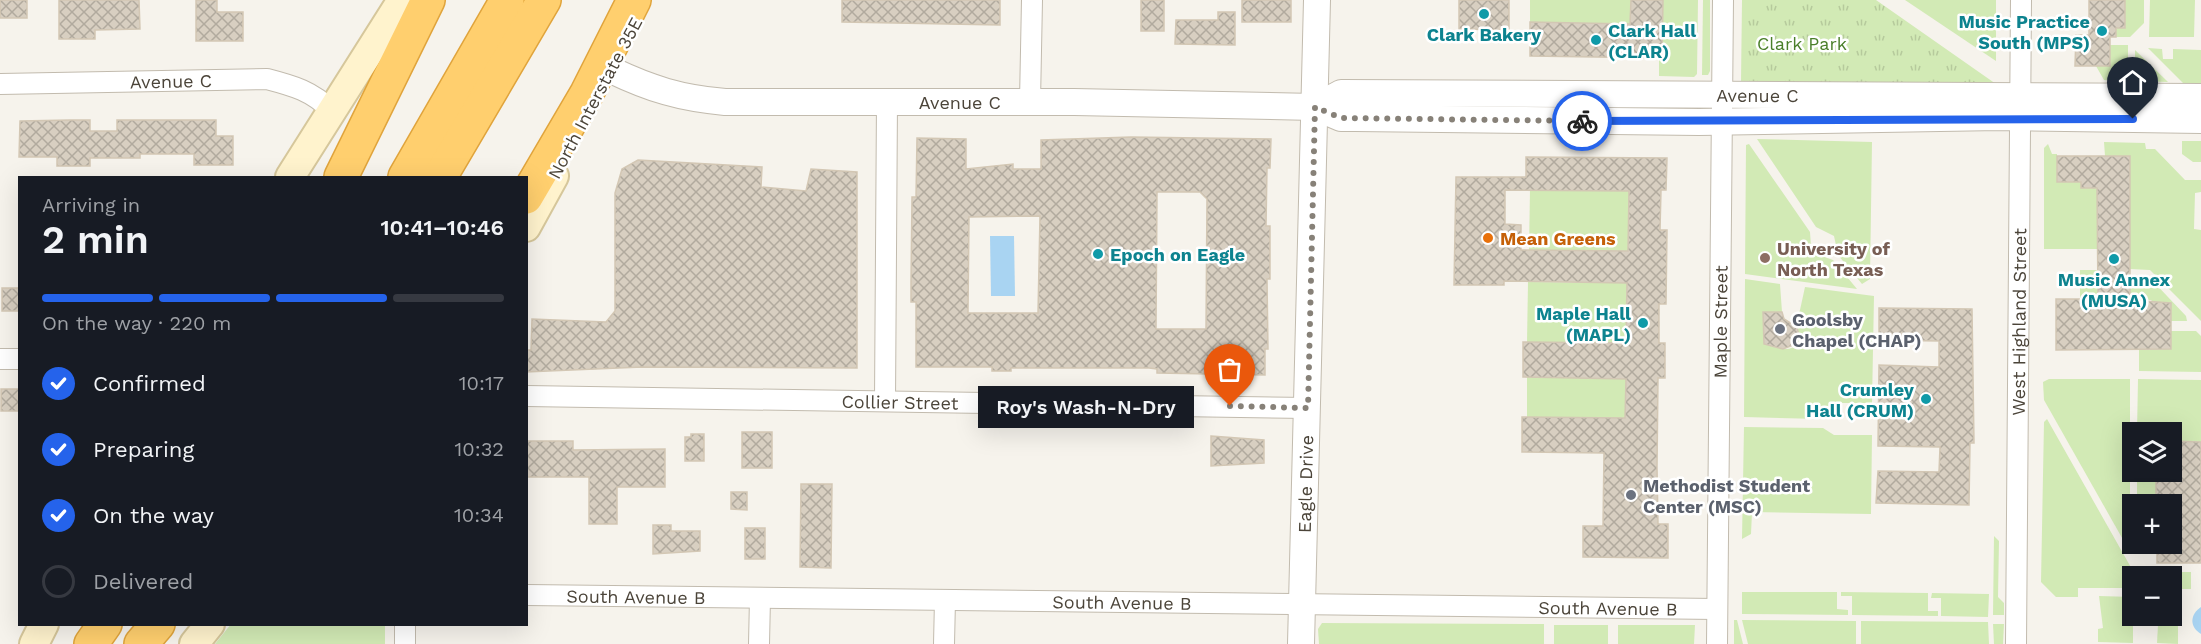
<!DOCTYPE html>
<meta charset="utf-8">
<style>
body{margin:0;font-family:"Work Sans",sans-serif;background:#242831;color:#f1f3f6;height:100vh;display:flex;flex-direction:column;font-size:22px;white-space:nowrap}
*{box-sizing:border-box;margin:0}
p{font-size:20px;color:#9ea1a6}
.icon{flex:none;width:33px;height:33px;fill:none;stroke:currentColor;stroke-width:2;stroke-linecap:round;stroke-linejoin:round}
.map{position:relative;flex:1;overflow:hidden}
.side{position:absolute;left:18px;top:176px;width:510px;height:450px;display:flex;flex-direction:column;background:#171b24;border-radius:0px;box-shadow:0 6px 24px #0002}
.side>*{flex:none}
.controls{position:absolute;left:2122px;top:422px;display:grid;gap:12px}
.controls a{display:grid;place-items:center;width:60px;height:60px;border-radius:0px;background:#171b24;box-shadow:0 6px 24px #0002;font-size:30px}
.pin{position:absolute;display:grid;place-items:center;width:51px;height:51px;color:#fff;margin:-62px -26px;border-radius:50% 50% 50% 0;rotate:-45deg;box-shadow:0 0 6px #0007}
.pin .icon{rotate:45deg}
.courier{position:absolute;display:grid;place-items:center;width:60px;height:60px;margin:-30px;border:4px solid #2563eb;border-radius:50%;background:#fff;color:#222;box-shadow:0 2px 8px #0007}
.bubble{position:absolute;height:42px;border-radius:0px;background:#171b24;box-shadow:0 6px 24px #0002;font-size:20px;font-weight:600;line-height:42px;text-align:center}
.summary em{font-style:normal;font-weight:600}
.summary div{display:flex;flex-direction:column-reverse}
.summary{display:flex;align-items:center;justify-content:space-between;height:102px;padding:0 24px}
h1{font-size:39px;font-weight:600;line-height:45px}
.bar{display:grid;grid-template-columns:repeat(4,1fr);gap:9px 6px;align-content:center;height:72px;padding:0 24px}
.bar i{height:8px;border-radius:4px;background:#363941}
.bar .selected{background:#2563eb}
.bar p{grid-column:span 4}
ol{padding:0 24px;list-style:none}
li{display:flex;align-items:center;gap:18px;height:66px}
li p{margin-inline-start:auto}
li .icon{padding:6px;border-radius:50%;background:#2563eb;color:#fff;stroke-width:4}
li:last-child{color:#9ea1a6}
li i{width:33px;height:33px;border:3px solid #363941;border-radius:50%}
.map>svg:first-child{display:block}
.green{fill:#d2eab5}
.park{fill:url(#park-tufts)}
.water{fill:#a9d4f2}
.building{fill:url(#building-cross-hatch);stroke:#d3c7b4;stroke-width:1.5;fill-rule:evenodd}
.lines{fill:none;stroke-linecap:round;stroke-linejoin:round}
.minor-casing{stroke:#c2bbae;stroke-width:22}
.tertiary-casing{stroke:#c2bbae;stroke-width:28}
.secondary-casing{stroke:#d6c79b;stroke-width:32}
.motorway-casing{stroke:#e0a43c;stroke-width:36}
.minor{stroke:#fff;stroke-width:20}
.tertiary{stroke:#fff;stroke-width:26}
.secondary{stroke:#fff3cd;stroke-width:28}
.motorway{stroke:#ffcf6e;stroke-width:33}
.done{stroke:#878178;stroke-width:6;stroke-dasharray:0 10.8}
.route{stroke:#2563eb;stroke-width:8}
.culture-dot{fill:#0f9aa8;stroke:#fff;stroke-width:2}
.food-dot{fill:#e8710a;stroke:#fff;stroke-width:2}
.education-dot{fill:#8d6e63;stroke:#fff;stroke-width:2}
.worship-dot{fill:#6b7280;stroke:#fff;stroke-width:2}
.labels{text-anchor:middle;dominant-baseline:central;stroke-width:5;stroke-linejoin:round;paint-order:stroke}
.culture-label{font-size:18px;font-weight:bold;fill:#0d838f;stroke:#fff;text-anchor:end}
.park-label{font-size:18px;fill:#4a7f2a;stroke:#fff}
.street-label{font-size:18px;fill:#4b4439;stroke:#fff}
.food-label{font-size:18px;font-weight:bold;fill:#c56008;stroke:#fff;text-anchor:start}
.education-label{font-size:18px;font-weight:bold;fill:#785e54;stroke:#fff;text-anchor:start}
.worship-label{font-size:18px;font-weight:bold;fill:#5b616d;stroke:#fff;text-anchor:start}
</style>
<div class="map">
<svg width="2201" height="644" viewBox="0 0 2201 644">
<defs>
<pattern id="park-tufts" width="24" height="20" patternUnits="userSpaceOnUse" patternTransform="scale(1.5)"><rect width="24" height="20" fill="#d2eab5"/><path d="M3 7l-1-3M5 7V3M7 7l1-3M15 17l-1-3M17 17v-4M19 17l1-3" fill="none" stroke="#b6ca9c"/></pattern>
<pattern id="building-cross-hatch" width="8" height="8" patternUnits="userSpaceOnUse" patternTransform="scale(1.5)"><rect width="8" height="8" fill="#d8cfc1"/><path d="M0 0l8 8M0 8l8-8" fill="none" stroke="#b1aa9e"/></pattern>
</defs>
<rect width="100%" height="100%" fill="#f6f3ec"/>
<g class="green">
<path d="M1530 0H1631L1630 24 1530 22Z"/>
<path d="M1663 0H1698L1697 74 1694 77 1659 76V58L1662 57Z"/>
<path d="M1703 0H1710V71L1708 75H1702Z"/>
<path d="M1905 0H1996V61Z"/>
<path d="M2125 0H2144V23L2130 37H2116V28H2125Z"/>
<path d="M2150 0H2195L2194 37H2149Z"/>
<path d="M2110 45H2128V82L2104 80 2096 66H2110Z"/>
<path d="M2148 48 2162 49 2163 59H2173V49L2201 50V83H2183Z"/>
<path d="M2135 50 2168 82 2135 81Z"/>
<path d="M1757 139 1872 142 1870 279 1862 284 1838 255 1834 236 1816 227Z"/>
<path d="M2182 141H2201V162H2193L2182 154Z"/>
<path d="M2104 142 2145 143 2146 149H2155L2185 180H2201V192L2195 193 2194 229 2201 230V321L2150 270 2130 269V156H2105Z"/>
<path d="M1749 144 1810 232 1811 246 1816 254 1833 260 1857 289 1745 274 1746 145Z"/>
<path d="M2048 144 2052 154H2057V182H2081V188H2097L2098 249H2044V148Z"/>
<path d="M1530 190 1629 191 1628 251 1529 250Z"/>
<rect x="2080" y="270" width="18" height="29"/>
<path d="M2130 277H2149L2186 316 2187 321H2171L2151 300H2130Z"/>
<path d="M1745 279 1780 284 1782 312H1763L1765 344C1771 346 1779 349 1785 349 1800 350 1802 333 1794 324L1800 310 1805 287 1874 296 1872 403H1841L1821 419 1744 417Z"/>
<path d="M1528 282 1627 283 1626 343 1527 342Z"/>
<path d="M2171 331H2196L2201 336V372L2139 371V350L2170 349Z"/>
<path d="M1527 377 1626 379 1625 418 1527 417Z"/>
<path d="M2049 379H2130V552L2044 400 2043 382Z"/>
<path d="M2138 379 2201 380V442L2172 441V432H2137Z"/>
<path d="M2047 419 2133 571 2132 588H2078V597H2056L2041 582 2044 422Z"/>
<path d="M1744 427 1823 428 1834 435H1872L1871 514 1752 512 1751 534 1742 539Z"/>
<rect x="2137" y="482" width="19" height="22"/>
<path d="M1994 536 1999 541 1998 597 2004 603V615H1993Z"/>
<path d="M2141 572H2191V589H2172V576H2141Z"/>
<path d="M1742 592H1837V609L1848 610V615L1742 614Z"/>
<path d="M1841 592 1928 593V611H1938V616L1852 615V596H1841Z"/>
<path d="M1932 593 1989 594 1988 617 1941 616V598H1931Z"/>
<path d="M2099 596 2133 597V643L2098 642V629L2103 628Z"/>
<path d="M1734 620H1737L1743 644H1734Z"/>
<path d="M1742 620 1856 621V644H1748Z"/>
<path d="M1861 621 1988 622 1989 644H1861Z"/>
<path d="M1322 623 1544 624V644H1319L1318 629Z"/>
<path d="M231 624H385V644H215Z"/>
<path d="M1993 624H2004L2003 644H1994Z"/>
<rect x="1554" y="625" width="54" height="19"/>
<path d="M1618 625H1695L1694 644H1618Z"/>
<path d="M2158 625H2178V644L2157 643Z"/>
</g>
<path class="park" d="M1742 0H1876L1996 84 1747 85 1741 82Z"/>
<g class="water">
<path d="M990 236H1014L1015 296H991Z"/>
<path d="M2201 607V634C2189 627 2190 614 2201 607Z"/>
</g>
<g class="building">
<rect x="0" y="0" width="27" height="18"/>
<path d="M59 0H139L140 29 95 30V39H59Z"/>
<path d="M196 0H217V12H243V41H196Z"/>
<path d="M842 0H1000V25L842 22Z"/>
<rect x="1141" y="0" width="23" height="31"/>
<rect x="1242" y="0" width="49" height="22"/>
<path d="M1459 0H1509V30L1459 29Z"/>
<path d="M1631 0H1663L1662 58 1530 56V22L1630 24Z"/>
<path d="M2089 0H2125V28H2116V37H2110V66H2075L2076 35H2089Z"/>
<path d="M1218 12H1235V45L1175 44 1176 20H1218Z"/>
<path d="M70 120H90V131H117V120H216V136H233V165H194V154H140V158H90V166H57V157H19L20 121Z"/>
<path d="M1131 137 1271 139 1270 168H1267L1266 226H1270V279H1267L1268 349H1265V375L1157 373V369L1149 368H1011V371H992V367H916V302H911V282L912 197H916L917 138 966 139V169L1013 164V169H1041V140ZM1157 192H1200L1207 199 1206 329H1156ZM1040 216 1038 313H968L969 217Z"/>
<path d="M2057 156H2130V300L2171 303V349L2056 350V299H2098L2097 188H2081V182H2057Z"/>
<path d="M1526 157 1667 158 1666 190H1661L1660 230H1667L1666 304H1659V343H1665V378H1658L1657 467 1658 524H1668V558L1583 557V526H1603L1604 453 1522 452V417L1625 418 1626 379 1523 377V342L1626 343 1627 283 1504 281V285H1454L1456 177H1526ZM1505 190 1629 191 1628 251 1521 250V225L1505 224Z"/>
<path d="M638 160 762 167 761 187 806 191 811 169 857 172V368L642 367 526 372V350H531L532 319 606 322 615 311V193L622 169Z"/>
<rect x="2" y="288" width="18" height="23"/>
<path d="M1879 308 1972 309 1974 443H1970L1969 505 1876 503 1878 471 1939 472 1940 447 1878 446 1879 365 1939 367V341L1879 340Z"/>
<path d="M1763 312H1782L1784 319 1797 327 1799 336 1796 344 1783 349 1764 344Z"/>
<rect x="1" y="389" width="19" height="22"/>
<rect x="742" y="432" width="30" height="36"/>
<path d="M691 434H704V461H685V437H691Z"/>
<path d="M1211 436 1264 440V463L1211 466Z"/>
<path d="M526 441H573V450L665 449V487H617V524H589V477H526Z"/>
<path d="M2172 441 2201 442V563H2157V543H2172V504H2156V471H2172Z"/>
<path d="M801 484H832L831 568 800 567Z"/>
<path d="M731 492H747V510L731 509Z"/>
<path d="M653 525H671V531H700V551L653 554Z"/>
<rect x="745" y="528" width="20" height="31"/>
</g>
<g class="lines">
<g class="minor-casing">
<g id="minor">
<path id="s1" d="M0 84 267 79C294 86 312 91 332 111"/>
<path d="M1030 101 1032 0"/>
<path d="M0 359H20"/>
<path id="s2" d="M526 396 1308 408"/>
<path d="M885 401 887 101"/>
<path id="s3" d="M526 595 1717 609"/>
<path d="M405 624V644"/>
<path d="M759 644 760 598"/>
<path d="M944 644 945 600"/>
<path id="s4" d="M1717 644 1723 0"/>
<path id="s5" d="M2016 644 2021 0"/>
</g>
</g>
<g class="tertiary-casing">
<g id="tertiary">
<path id="s6" d="M611 70C651 89 680 98 725 102H1074L1315 107 1341 118H1355L1699 122 1999 117 2201 120"/>
<path id="s7" d="M1315 107 1341 93 2201 97"/>
<path id="s8" d="M1301 644 1317 0"/>
</g>
</g>
<g class="secondary-casing">
<g id="secondary">
<path d="M290 177 402 0"/>
<path d="M526 227 554 176"/>
<path d="M34 644 44 624"/>
<path d="M194 644 210 624"/>
</g>
</g>
<g class="motorway-casing">
<g id="motorway">
<path d="M341 177 428 0"/>
<path d="M405 177 507 0"/>
<path d="M440 177 544 0"/>
<path d="M526 197 587 93 634 0"/>
<path d="M91 644 105 624"/>
<path d="M141 644 158 624"/>
</g>
</g>
<use href="#minor" class="minor"/>
<use href="#tertiary" class="tertiary"/>
<use href="#secondary" class="secondary"/>
<use href="#motorway" class="motorway"/>
</g>
<g class="lines">
<path class="done" d="M1230 406 1308 408 1315 107 1341 118 1582 121"/>
<path class="route" d="M1582 121 2133 119"/>
</g>
<g class="culture-dot">
<circle cx="1484" cy="14" r="6"/>
<circle cx="2102" cy="31" r="6"/>
<circle cx="1596" cy="40" r="6"/>
<circle cx="1098" cy="254" r="6"/>
<circle cx="2114" cy="259" r="6"/>
<circle cx="1643" cy="323" r="6"/>
<circle cx="1926" cy="399" r="6"/>
</g>
<circle class="food-dot" cx="1488" cy="238" r="6"/>
<circle class="education-dot" cx="1765" cy="258" r="6"/>
<g class="worship-dot">
<circle cx="1780" cy="329" r="6"/>
<circle cx="1631" cy="495" r="6"/>
</g>
<g class="labels">
<g class="culture-label">
<text x="2090" y="21">Music Practice<tspan x="2090" dy="21">South (MPS)</tspan></text>
<text x="1608" y="30" text-anchor="start">Clark Hall<tspan x="1608" dy="21">(CLAR)</tspan></text>
<text x="1484" y="34" text-anchor="middle">Clark Bakery</text>
<text x="1110" y="254" text-anchor="start">Epoch on Eagle</text>
<text x="2114" y="279" text-anchor="middle">Music Annex<tspan x="2114" dy="21">(MUSA)</tspan></text>
<text x="1631" y="313">Maple Hall<tspan x="1631" dy="21">(MAPL)</tspan></text>
<text x="1914" y="389">Crumley<tspan x="1914" dy="21">Hall (CRUM)</tspan></text>
</g>
<g class="park-label">
<text x="1802" y="43">Clark Park</text>
</g>
<g class="street-label">
<text stroke="none"><textPath href="#s1" startOffset="171">Avenue C</textPath></text>
<text stroke="none"><textPath href="#s7" startOffset="446">Avenue C</textPath></text>
<text transform="translate(595 98) rotate(-62)">North Interstate 35E</text>
<text stroke="none"><textPath href="#s6" startOffset="354">Avenue C</textPath></text>
<text stroke="none"><textPath href="#s4" startOffset="322">Maple Street</textPath></text>
<text stroke="none"><textPath href="#s5" startOffset="322">West Highland Street</textPath></text>
<text stroke="none"><textPath href="#s2" startOffset="374">Collier Street</textPath></text>
<text stroke="none"><textPath href="#s8" startOffset="160">Eagle Drive</textPath></text>
<text stroke="none"><textPath href="#s3" startOffset="110">South Avenue B</textPath></text>
<text stroke="none"><textPath href="#s3" startOffset="596">South Avenue B</textPath></text>
<text stroke="none"><textPath href="#s3" startOffset="1082">South Avenue B</textPath></text>
</g>
<g class="food-label">
<text x="1500" y="238">Mean Greens</text>
</g>
<g class="education-label">
<text x="1777" y="248">University of<tspan x="1777" dy="21">North Texas</tspan></text>
</g>
<g class="worship-label">
<text x="1792" y="319">Goolsby<tspan x="1792" dy="21">Chapel (CHAP)</tspan></text>
<text x="1643" y="485">Methodist Student<tspan x="1643" dy="21">Center (MSC)</tspan></text>
</g>
</g>
</svg>
<div class="controls">
<a><svg class="icon" aria-label="layers" viewBox="0 0 24 24"><path d="M12 4l9 5-9 5-9-5zM3 14l9 5 9-5"/></svg></a>
<a>+</a>
<a>−</a>
</div>
<div class="pin" style="left:1230px;top:406px;background:#ea580c"><svg class="icon" aria-label="bag" viewBox="0 0 24 24"><path d="M5 8h14l-1 12H6zM9 8a3 3 0 0 1 6 0"/></svg></div>
<div class="pin" style="left:2133px;top:119px;background:#1f2937"><svg class="icon" aria-label="home" viewBox="0 0 24 24"><path d="M3 11l9-7 9 7M6 9v11h12V9"/></svg></div>
<div class="courier" style="left:1582px;top:121px"><svg class="icon" aria-label="bike" viewBox="0 0 24 24"><circle cx="6" cy="16" r="4"/><circle cx="18" cy="16" r="4"/><path d="M6 16l4-8h5l3 8M10 8l3 8H6M13 5h3"/></svg></div>
<div class="bubble" style="left:978px;top:386px;width:216px">Roy's Wash-N-Dry</div>
<section class="side">
<div class="summary"><div><h1>2 min</h1><p>Arriving in</p></div><em>10:41–10:46</em></div>
<div class="bar"><i class="selected"></i><i class="selected"></i><i class="selected"></i><i></i><p>On the way · 220 m</p></div>
<ol>
<li><svg class="icon" aria-label="check" viewBox="0 0 24 24"><path d="M5 12l5 5 9-10"/></svg>Confirmed<p>10:17</p></li>
<li><svg class="icon" aria-label="check" viewBox="0 0 24 24"><path d="M5 12l5 5 9-10"/></svg>Preparing<p>10:32</p></li>
<li><svg class="icon" aria-label="check" viewBox="0 0 24 24"><path d="M5 12l5 5 9-10"/></svg>On the way<p>10:34</p></li>
<li><i></i>Delivered</li>
</ol>
</section>
</div>
